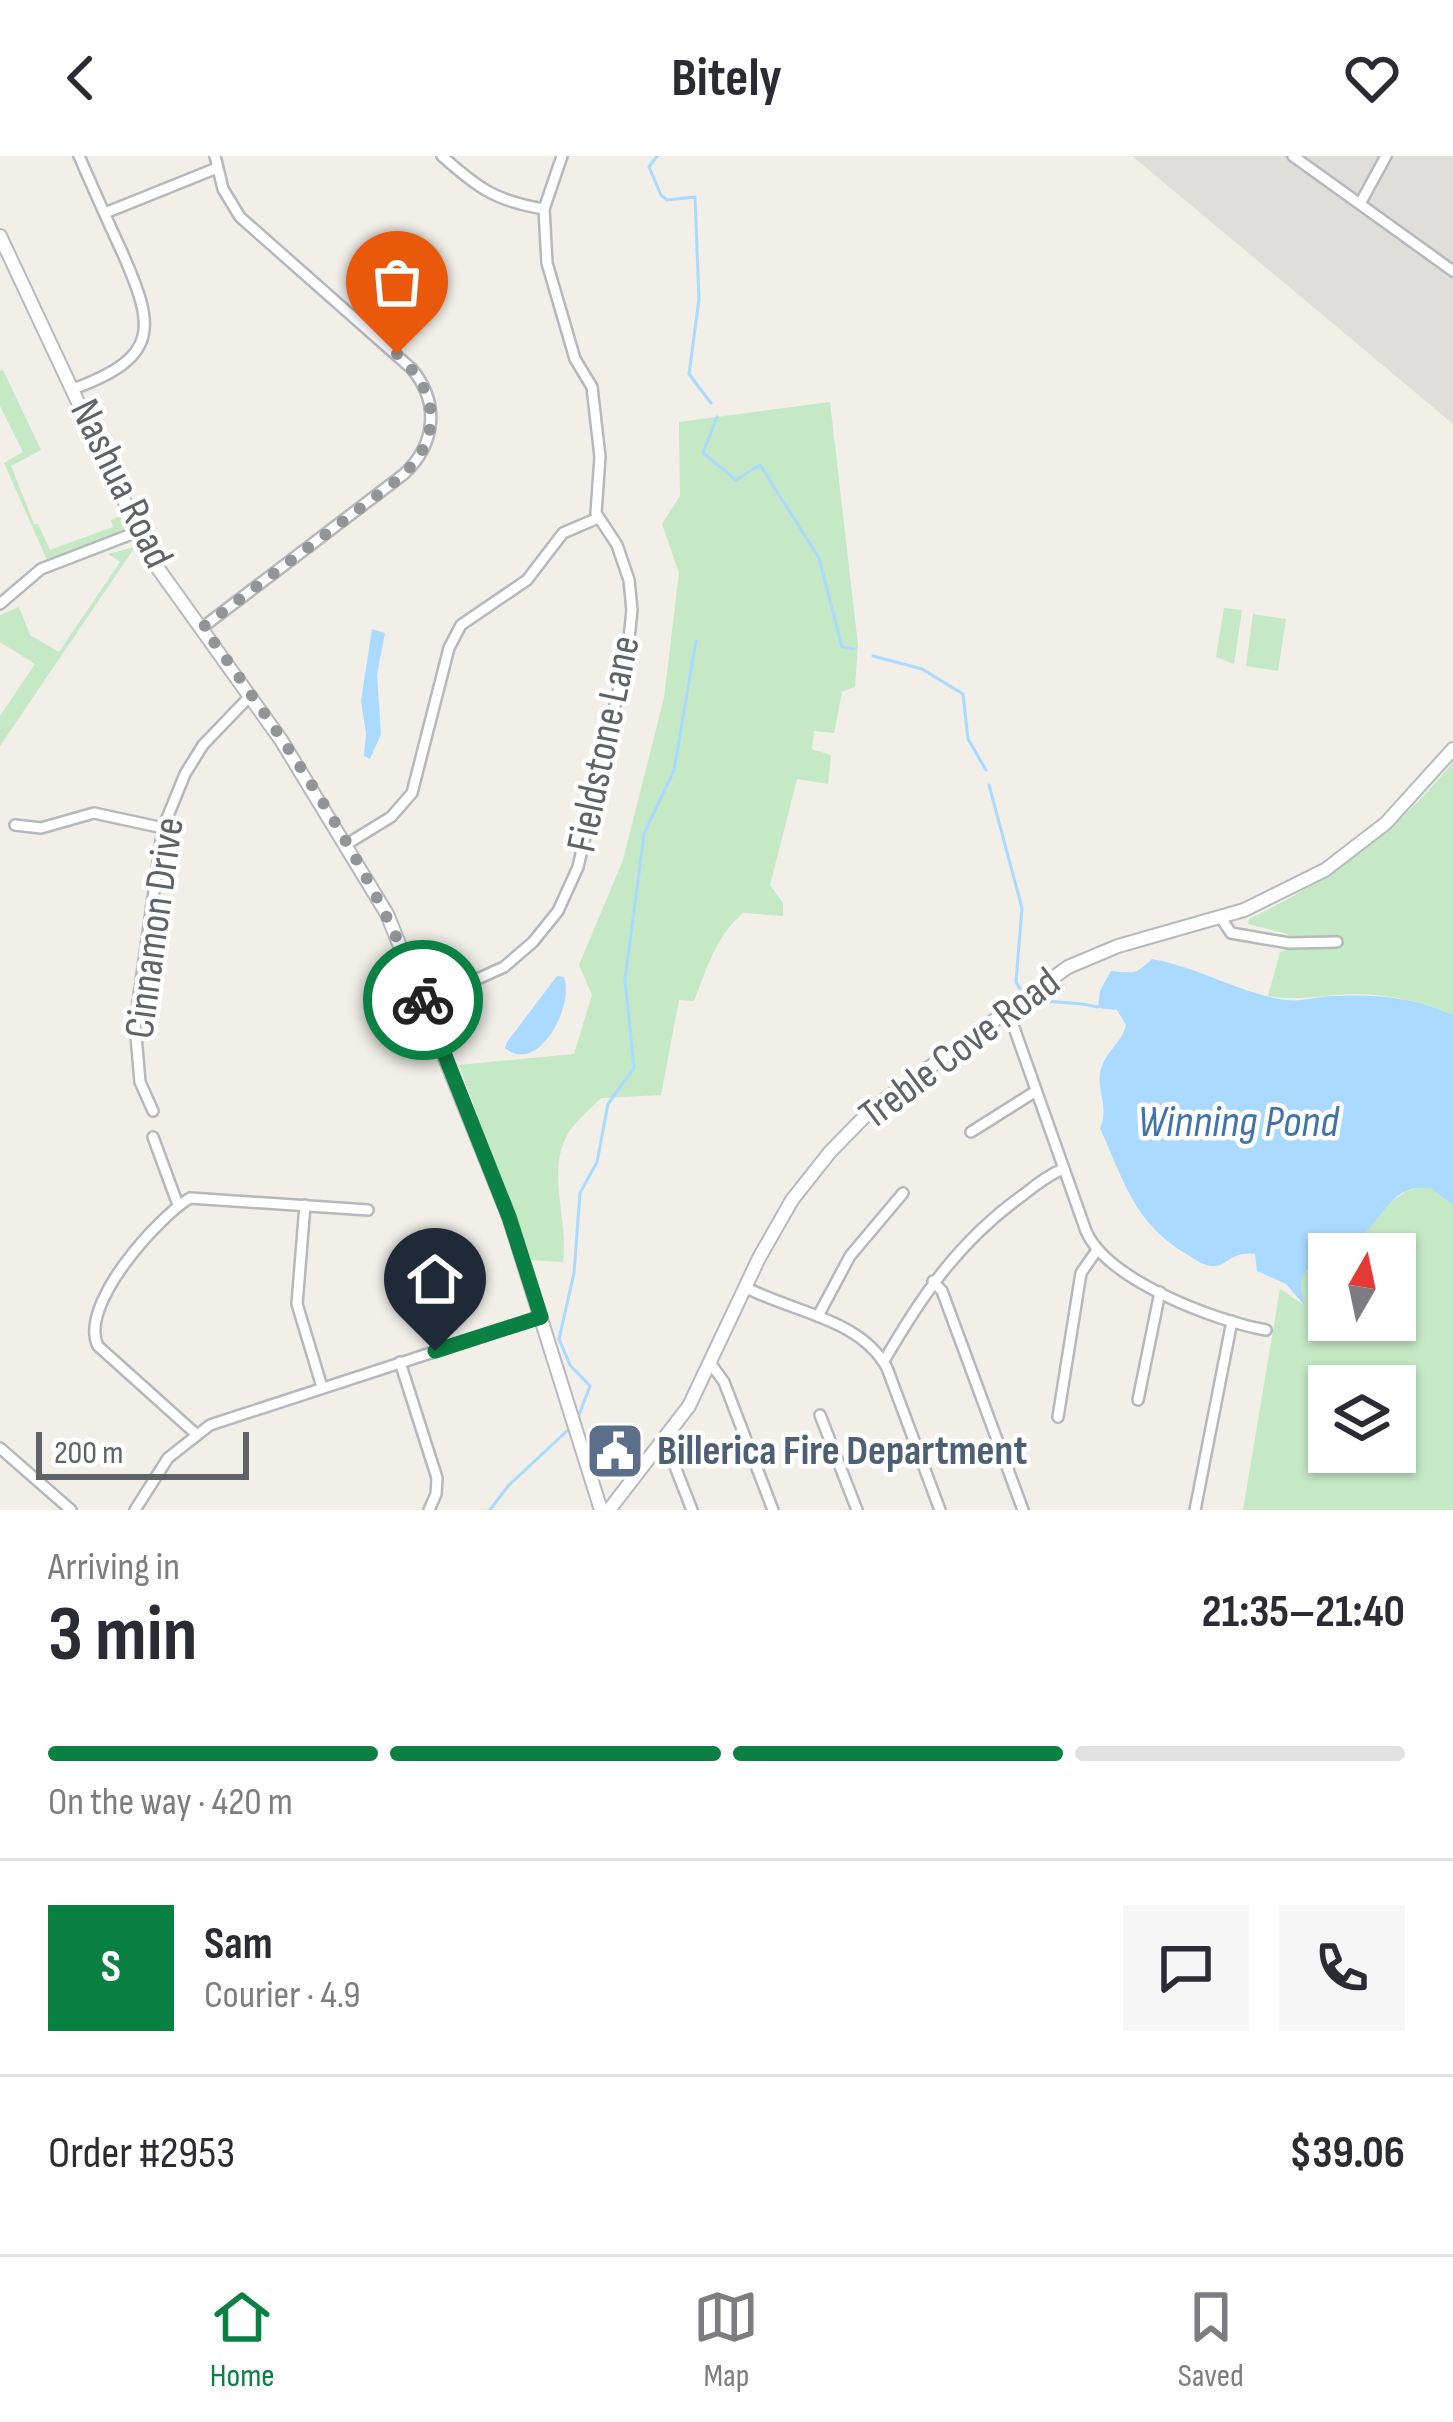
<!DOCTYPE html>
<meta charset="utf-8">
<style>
body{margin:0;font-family:"Sofia Sans Condensed",sans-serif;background:#f7f7f7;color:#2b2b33;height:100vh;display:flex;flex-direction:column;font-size:45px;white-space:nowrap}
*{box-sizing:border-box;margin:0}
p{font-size:39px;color:#7c7c81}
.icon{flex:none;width:66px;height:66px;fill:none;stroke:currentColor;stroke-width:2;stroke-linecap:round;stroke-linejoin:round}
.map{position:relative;height:1354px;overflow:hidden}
.sheet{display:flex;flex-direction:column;background:#fff;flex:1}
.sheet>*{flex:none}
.needle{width:78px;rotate:9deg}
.buttons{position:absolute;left:1308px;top:1077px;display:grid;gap:24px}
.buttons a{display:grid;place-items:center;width:108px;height:108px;border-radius:0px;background:#fff;box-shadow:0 3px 9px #0004;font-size:60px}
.scale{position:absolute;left:36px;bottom:30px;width:213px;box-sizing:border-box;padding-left:12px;border:6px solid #5f6368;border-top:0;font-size:33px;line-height:42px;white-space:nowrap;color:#5f6368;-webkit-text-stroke:9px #fff;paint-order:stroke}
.pin{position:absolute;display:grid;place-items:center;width:102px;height:102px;color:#fff;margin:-123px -51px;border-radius:50% 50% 50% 0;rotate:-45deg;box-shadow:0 0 12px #0007}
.pin .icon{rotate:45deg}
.courier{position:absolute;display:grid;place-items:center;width:120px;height:120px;margin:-60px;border:9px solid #0b8043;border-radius:50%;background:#fff;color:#222;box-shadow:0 3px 15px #0007}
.overview em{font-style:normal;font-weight:700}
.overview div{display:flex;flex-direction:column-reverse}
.overview{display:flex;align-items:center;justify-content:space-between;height:204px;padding:0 48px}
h1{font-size:78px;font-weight:700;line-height:90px}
.bar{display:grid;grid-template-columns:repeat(4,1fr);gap:18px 12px;align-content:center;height:144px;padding:0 48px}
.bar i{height:15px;border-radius:9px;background:#e1e1e2}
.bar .selected{background:#0b8043}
.bar p{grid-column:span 4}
.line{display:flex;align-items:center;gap:30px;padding:0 48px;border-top:3px solid #e1e1e2}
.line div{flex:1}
.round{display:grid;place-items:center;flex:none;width:126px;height:126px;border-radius:0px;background:#f7f7f7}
header{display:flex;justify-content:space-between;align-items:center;height:156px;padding:0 48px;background:#fff;font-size:54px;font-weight:700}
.menu{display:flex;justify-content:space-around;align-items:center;height:168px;border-top:3px solid #e1e1e2;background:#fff;font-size:33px;color:#7c7c81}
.menu a{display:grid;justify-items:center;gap:6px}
.menu .selected{color:#0b8043}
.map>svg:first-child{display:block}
.industrial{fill:#e0deda}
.green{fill:#c5e8c5;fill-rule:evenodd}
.water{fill:#aadaff}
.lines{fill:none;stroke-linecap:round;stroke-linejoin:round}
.stream{stroke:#aadaff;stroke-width:3}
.minor-casing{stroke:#b5b8bc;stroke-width:14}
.secondary-casing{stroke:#b6babf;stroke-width:16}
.minor{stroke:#fff;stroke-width:9}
.secondary{stroke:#fff;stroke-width:12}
.done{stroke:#929495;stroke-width:12;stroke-dasharray:0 21.6}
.route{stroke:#0b8043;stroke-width:15}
.labels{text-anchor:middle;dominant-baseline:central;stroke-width:9;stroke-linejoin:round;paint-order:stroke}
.street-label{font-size:42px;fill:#5f6368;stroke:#fff}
.service-label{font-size:42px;font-weight:bold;fill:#4e5e75;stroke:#fff;text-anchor:start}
.water-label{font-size:45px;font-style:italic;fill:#4174aa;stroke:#fff}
</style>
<header><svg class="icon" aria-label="back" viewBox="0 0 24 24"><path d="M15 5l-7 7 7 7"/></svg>Bitely<svg class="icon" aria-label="heart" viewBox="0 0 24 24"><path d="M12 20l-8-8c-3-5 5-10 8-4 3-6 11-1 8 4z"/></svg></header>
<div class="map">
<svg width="1453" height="1354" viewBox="0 0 1453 1354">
<rect width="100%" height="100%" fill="#f1efe8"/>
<path class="industrial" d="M1132 0H1453V268L1355 186Z"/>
<g class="green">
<path d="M3 214 41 294 11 310 34 368H38L50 394 113 371 111 364 120 360 125 371 120 376 47 404 4 307 23 296 0 250V215Z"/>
<path d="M830 246 858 489 855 531 842 536 834 577 814 575 812 593 831 599 828 628 797 623 770 729 783 747V760L743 757C716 780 707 812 694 845L679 844 661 939 601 942C590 953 577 964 569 976 545 1014 569 1064 563 1106L530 1104 459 909 574 898 592 839 579 809 623 704 664 542 679 417 662 368 680 340 679 266Z"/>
<path d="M135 391 0 590V560L35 508 0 486V459L19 451 30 479 59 496 120 406 108 398Z"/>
<path d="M1224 452 1242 454 1234 508 1216 501Z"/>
<path d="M1253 458 1286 463 1278 515 1246 510Z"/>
<path d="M1453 606V859C1424 845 1389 839 1357 838 1326 838 1299 846 1268 840L1280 796 1287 794 1288 778 1248 768 1249 763C1330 724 1396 677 1453 606Z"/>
<path d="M1423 1030 1435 1033 1453 1049V1354H1243L1280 1133 1304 1149 1299 1128 1301 1119 1320 1107 1329 1109V1164H1395V1098L1334 1097 1349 1083 1359 1081 1383 1051 1407 1035ZM1329 1230H1395V1296H1329Z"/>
</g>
<g class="water">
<path d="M372 473 385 477 377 518 381 578 370 603 364 600 366 577 361 545Z"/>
<path d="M1152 803C1198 811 1239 837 1286 844 1302 846 1318 840 1333 840 1374 838 1416 841 1453 859V1049L1431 1032C1389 1026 1384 1066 1358 1081 1346 1088 1342 1085 1335 1098H1329V1109H1313C1296 1123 1300 1131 1305 1150L1286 1128 1257 1115 1255 1098C1229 1095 1228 1111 1213 1110 1204 1110 1196 1104 1188 1099 1134 1068 1124 1025 1100 972 1110 951 1095 932 1101 913 1106 895 1122 887 1126 869L1117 854 1098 852 1100 835 1111 815C1136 817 1134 819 1152 803Z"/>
<path d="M557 820 564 821C575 851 537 920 505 892L507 886Z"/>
</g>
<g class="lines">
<g class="stream">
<path d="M657 0 649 11 661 39 667 44 695 41 699 143 689 218 711 247"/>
<path d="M717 261 703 297 736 324 760 309 819 402 842 491 854 493"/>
<path d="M873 500 922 513 963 538 968 583 986 614"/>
<path d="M989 629 1022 752 1016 826 1020 833"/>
<path d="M1036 843C1056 848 1076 845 1097 851"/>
<path d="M579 1259 590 1230 570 1209 559 1183 574 1117 580 1037 597 1006 608 948 634 912 625 824 644 678 674 614 696 485"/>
<path d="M490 1354 508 1330 568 1274"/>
</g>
<g class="minor-casing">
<g id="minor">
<path d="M442 0C478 32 495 45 544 53"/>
<path d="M1293 0 1453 115"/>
<path d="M1361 46 1386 0"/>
<path d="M105 57 217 12"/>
<path d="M73 233C161 201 155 171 122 96 107 64 93 32 79 0"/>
<path d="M0 448 41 413 137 376"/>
<path d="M203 471 404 318C436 288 440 247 412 213L240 61 223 33 215 0"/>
<path d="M15 669 41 672 94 657 163 672"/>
<path d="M347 688 391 661 412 637 449 492 461 469 527 424 563 377 598 362"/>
<path d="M1221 762 1231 777 1289 787 1337 786"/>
<path d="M424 847 504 811 533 786 558 755 578 711 628 492 632 454 629 424 617 389 596 357 600 301 592 231 575 203 547 107 544 53 562 0"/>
<path d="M1003 856 1012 866 1086 1075C1107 1124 1215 1165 1266 1174"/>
<path d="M153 955 140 926 135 868 163 672 185 618 203 589 250 540"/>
<path d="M971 976 1036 935"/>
<path d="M153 981 178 1049"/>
<path d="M305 1049 297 1148 322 1231"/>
<path d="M933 1125 942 1135 1023 1354"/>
<path d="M745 1131C791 1156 860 1162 887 1212L940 1354"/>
<path d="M818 1160 850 1100 903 1037"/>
<path d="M884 1205C922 1139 960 1084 1023 1039 1036 1029 1048 1019 1063 1013"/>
<path d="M400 1206 437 1322 436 1338 429 1354"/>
<path d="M711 1208 724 1226 773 1354"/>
<path d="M1138 1244 1160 1136"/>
<path d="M820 1259 857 1354"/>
<path d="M1058 1261 1081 1117 1097 1094"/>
<path d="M196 1278 98 1190C78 1150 157 1062 190 1042L368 1054"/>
<path d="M660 1291 674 1308 692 1354"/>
<path d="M0 1292 71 1354"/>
<path d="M135 1354 168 1302 210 1269 541 1161"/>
<path d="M1195 1354 1232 1165"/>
</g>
</g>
<g class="secondary-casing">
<g id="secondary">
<path d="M0 80 152 404 281 584 387 758 509 1061 601 1354"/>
<path d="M609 1354 689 1250 759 1102 792 1044 830 996 872 953 1068 811 1118 790 1244 754 1325 714 1386 667 1453 593"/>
</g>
</g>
<use href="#minor" class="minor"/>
<use href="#secondary" class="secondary"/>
</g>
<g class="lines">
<path class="done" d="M397 198C442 239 443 285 396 325L203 471C288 588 371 709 423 844"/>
<path class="route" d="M423 844 509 1061 541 1161 435 1195"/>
</g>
<defs>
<g id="civic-square" transform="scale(3)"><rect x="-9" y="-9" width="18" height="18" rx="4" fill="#5c6f8a" stroke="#fff"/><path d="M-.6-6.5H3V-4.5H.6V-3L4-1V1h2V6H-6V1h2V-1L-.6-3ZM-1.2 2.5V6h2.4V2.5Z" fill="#fff"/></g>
</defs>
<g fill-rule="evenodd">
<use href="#civic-square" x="615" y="1295"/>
</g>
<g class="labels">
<g class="street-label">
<text transform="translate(121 328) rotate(64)">Nashua Road</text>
<text transform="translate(604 588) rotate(-78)">Fieldstone Lane</text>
<text transform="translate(155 772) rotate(-82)">Cinnamon Drive</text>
<text transform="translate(960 893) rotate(-37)">Treble Cove Road</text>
</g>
<g class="service-label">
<text x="657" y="1295">Billerica Fire Department</text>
</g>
<g class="water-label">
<text x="1238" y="966">Winning Pond</text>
</g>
</g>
</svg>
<div class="buttons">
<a><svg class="needle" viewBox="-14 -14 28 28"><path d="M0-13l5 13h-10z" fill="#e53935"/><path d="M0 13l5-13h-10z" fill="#7c7c81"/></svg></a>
<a><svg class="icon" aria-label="layers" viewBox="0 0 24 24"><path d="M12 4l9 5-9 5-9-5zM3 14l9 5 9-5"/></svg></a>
</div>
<div class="scale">200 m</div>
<div class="pin" style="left:397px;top:198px;background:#ea580c"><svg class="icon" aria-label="bag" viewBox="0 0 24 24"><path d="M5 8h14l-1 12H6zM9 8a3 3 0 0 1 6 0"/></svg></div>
<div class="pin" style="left:435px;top:1195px;background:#1f2937"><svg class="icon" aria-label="home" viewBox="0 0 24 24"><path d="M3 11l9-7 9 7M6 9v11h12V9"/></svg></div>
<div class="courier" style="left:423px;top:844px"><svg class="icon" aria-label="bike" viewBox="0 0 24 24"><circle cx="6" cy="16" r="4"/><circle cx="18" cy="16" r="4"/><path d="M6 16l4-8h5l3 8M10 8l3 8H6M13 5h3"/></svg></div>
</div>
<section class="sheet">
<div class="overview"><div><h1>3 min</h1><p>Arriving in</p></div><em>21:35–21:40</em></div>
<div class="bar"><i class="selected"></i><i class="selected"></i><i class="selected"></i><i></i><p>On the way · 420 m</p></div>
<div class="line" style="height:216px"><b class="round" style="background:#0b8043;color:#fff">S</b><div><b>Sam</b><p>Courier · 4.9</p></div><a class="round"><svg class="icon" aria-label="chat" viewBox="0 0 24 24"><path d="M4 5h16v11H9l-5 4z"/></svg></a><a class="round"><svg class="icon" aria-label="phone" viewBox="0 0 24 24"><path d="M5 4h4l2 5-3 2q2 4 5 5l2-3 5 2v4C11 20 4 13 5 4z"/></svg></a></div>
<div class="line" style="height:156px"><div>Order #2953</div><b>$39.06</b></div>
</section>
<nav class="menu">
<a class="selected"><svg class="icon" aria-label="home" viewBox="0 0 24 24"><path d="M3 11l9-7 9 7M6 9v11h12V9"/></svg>Home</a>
<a><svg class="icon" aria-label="map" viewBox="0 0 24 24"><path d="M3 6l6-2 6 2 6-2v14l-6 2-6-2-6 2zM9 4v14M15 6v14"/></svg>Map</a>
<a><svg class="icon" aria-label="saved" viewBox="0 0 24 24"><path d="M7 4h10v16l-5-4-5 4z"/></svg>Saved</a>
</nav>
